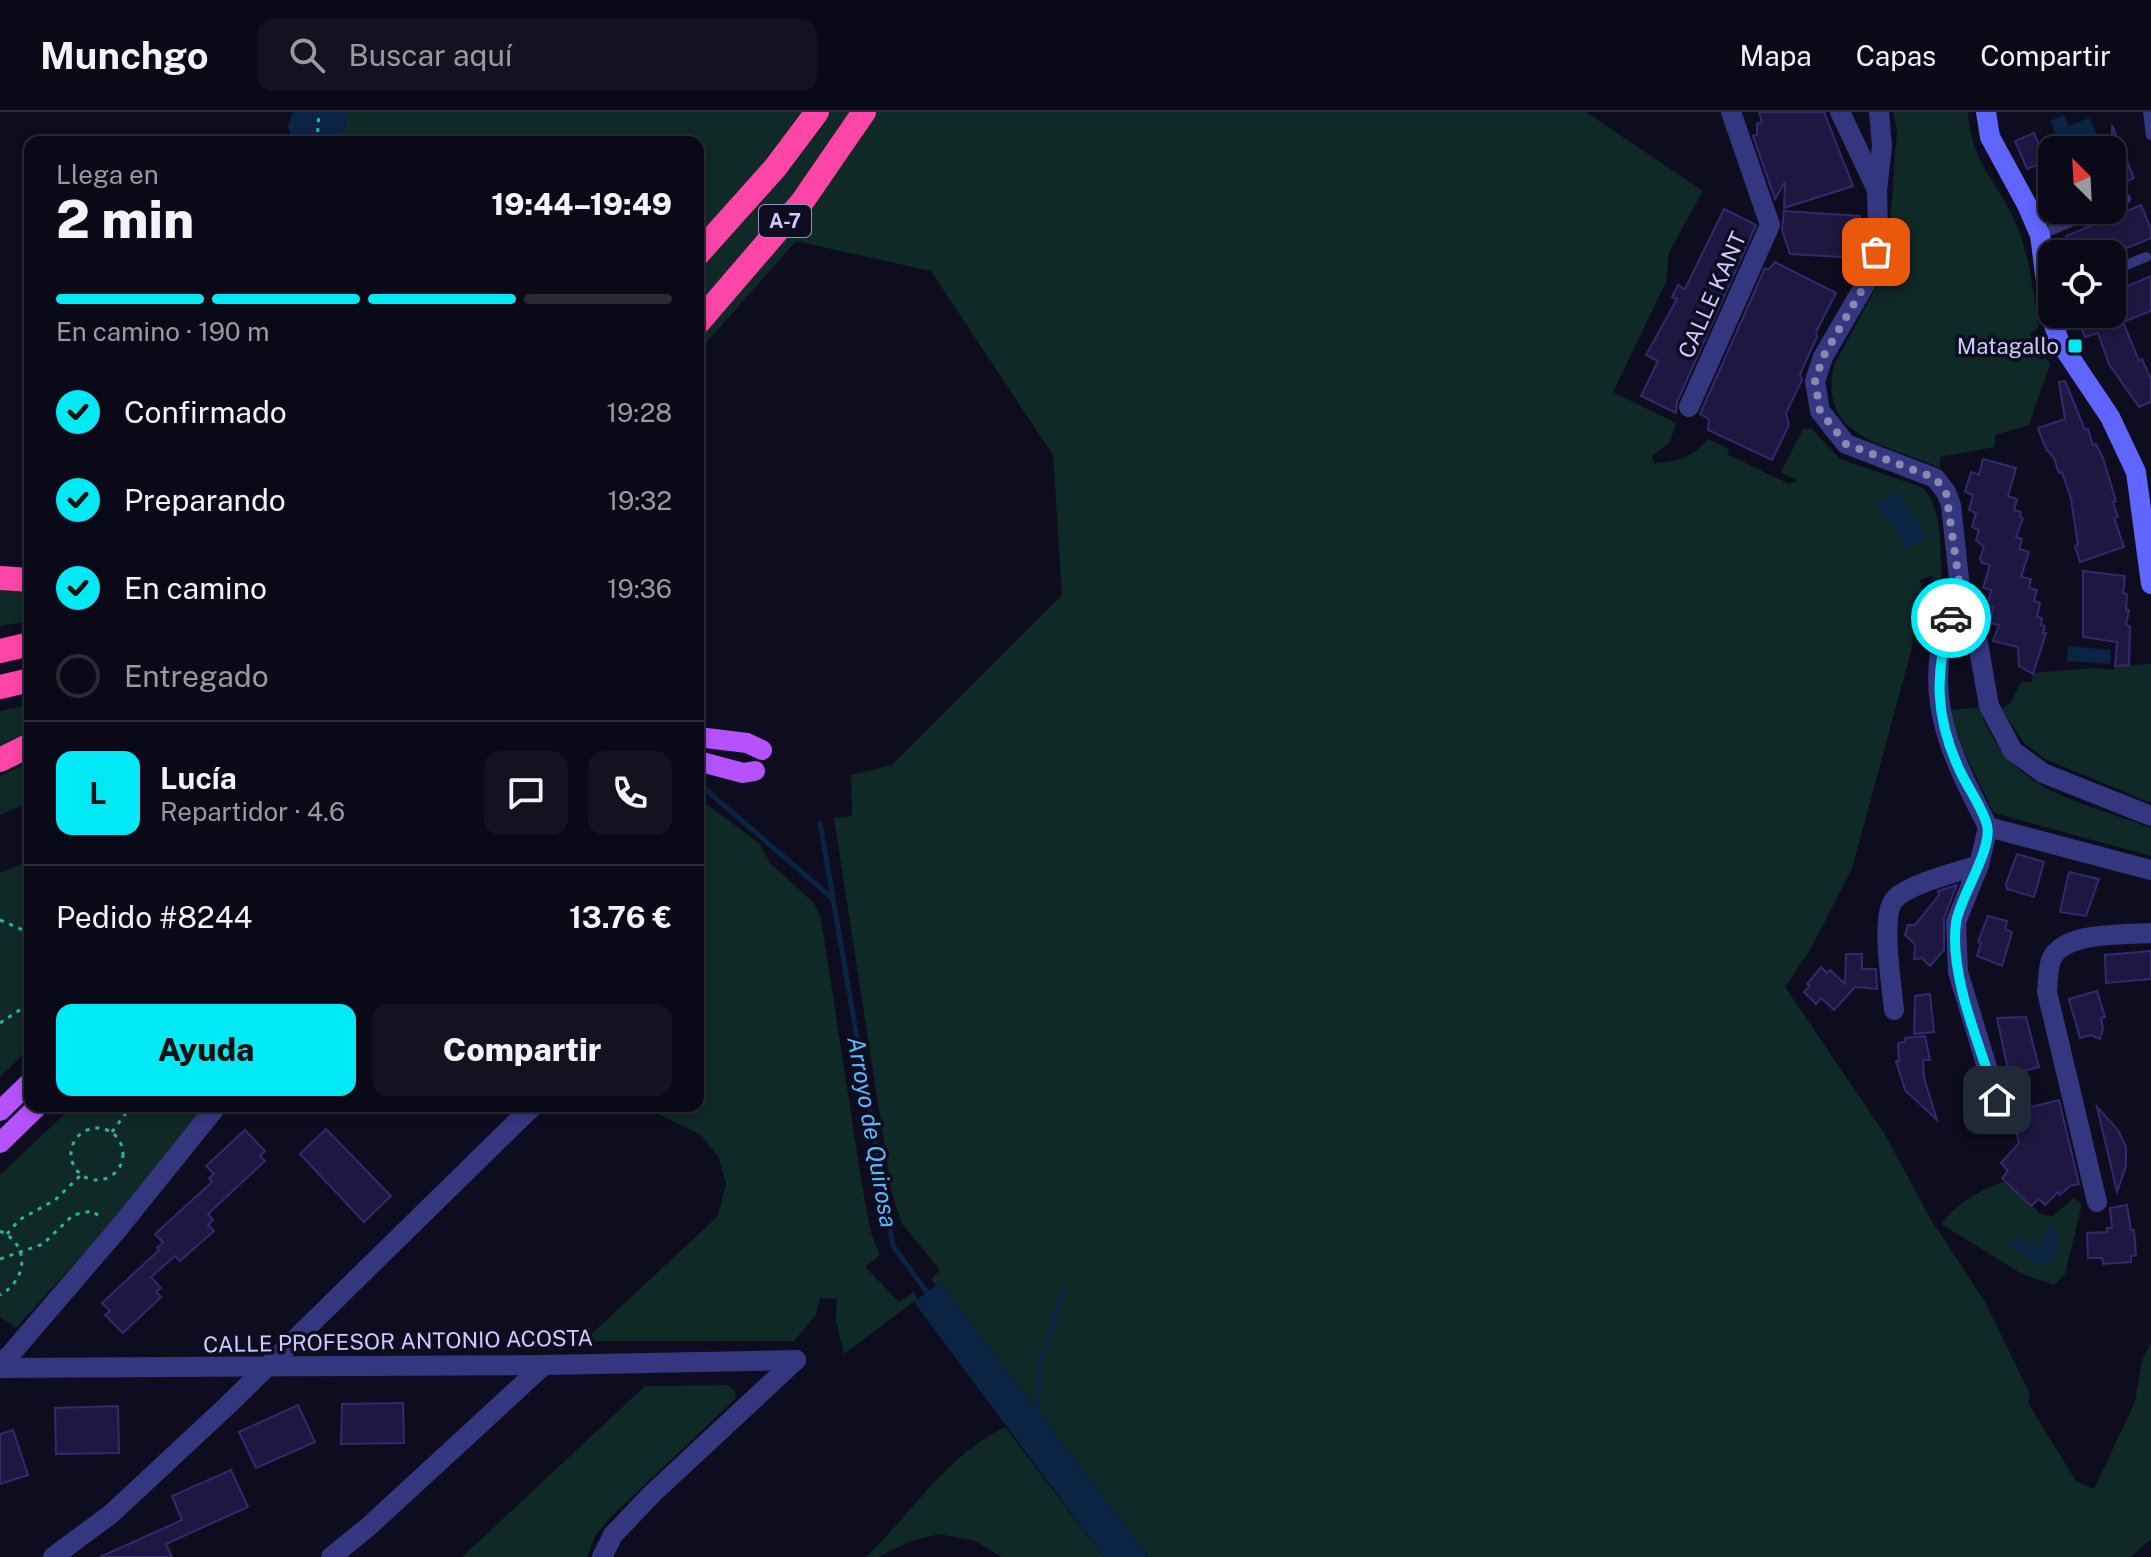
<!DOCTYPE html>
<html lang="es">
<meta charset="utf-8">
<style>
body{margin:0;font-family:"Public Sans",sans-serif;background:#131220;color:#f1f3f6;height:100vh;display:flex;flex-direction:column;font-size:30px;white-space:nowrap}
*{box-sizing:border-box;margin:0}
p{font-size:26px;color:#999aa1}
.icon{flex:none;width:44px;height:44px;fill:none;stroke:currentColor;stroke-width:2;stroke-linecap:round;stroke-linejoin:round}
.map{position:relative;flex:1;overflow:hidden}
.details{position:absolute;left:24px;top:24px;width:680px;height:976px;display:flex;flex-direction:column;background:#0a0917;border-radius:16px;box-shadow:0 4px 12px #0003,0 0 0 2px #2a2a36}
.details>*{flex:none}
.needle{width:52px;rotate:336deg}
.buttons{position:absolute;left:2038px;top:24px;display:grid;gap:16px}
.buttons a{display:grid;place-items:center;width:88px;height:88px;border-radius:16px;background:#0a0917;box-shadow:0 4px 12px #0003,0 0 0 2px #2a2a36;font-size:40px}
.pin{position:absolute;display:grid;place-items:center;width:68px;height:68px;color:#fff;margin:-34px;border-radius:16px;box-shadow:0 4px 12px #0006}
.courier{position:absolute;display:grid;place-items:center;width:80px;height:80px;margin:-40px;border:6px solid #00e9f5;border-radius:50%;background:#fff;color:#222;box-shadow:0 2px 10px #0007}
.overview em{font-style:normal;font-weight:800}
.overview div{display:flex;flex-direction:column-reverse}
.overview{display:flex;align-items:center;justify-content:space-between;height:136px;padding:0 32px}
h1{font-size:52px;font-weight:800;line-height:60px}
.bar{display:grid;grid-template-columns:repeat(4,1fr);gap:12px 8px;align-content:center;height:96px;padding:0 32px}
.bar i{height:10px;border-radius:6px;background:#2a2a36}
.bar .current{background:#00e9f5}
.bar p{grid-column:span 4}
.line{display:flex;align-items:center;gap:20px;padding:0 32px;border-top:2px solid #2a2a36}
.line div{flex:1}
.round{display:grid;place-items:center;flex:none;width:84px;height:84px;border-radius:16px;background:#131220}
ol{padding:0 32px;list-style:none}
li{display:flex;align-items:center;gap:24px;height:88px}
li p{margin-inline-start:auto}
li .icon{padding:8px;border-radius:50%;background:#00e9f5;color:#111;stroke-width:4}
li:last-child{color:#999aa1}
li i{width:44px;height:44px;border:4px solid #2a2a36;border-radius:50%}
.action{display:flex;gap:16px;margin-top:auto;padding:16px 32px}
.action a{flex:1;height:92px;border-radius:16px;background:#00e9f5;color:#111;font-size:32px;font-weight:800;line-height:92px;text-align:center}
.action a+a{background:#131220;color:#f1f3f6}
header{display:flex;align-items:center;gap:48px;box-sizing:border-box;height:112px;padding:0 40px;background:#0a0917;border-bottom:2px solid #2a2a36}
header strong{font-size:38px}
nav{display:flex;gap:44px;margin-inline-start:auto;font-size:28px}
.search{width:560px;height:72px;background:#131220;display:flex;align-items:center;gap:20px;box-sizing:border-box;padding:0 28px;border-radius:16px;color:#999aa1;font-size:30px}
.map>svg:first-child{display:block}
.green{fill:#0f2927}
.water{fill:#0b2444}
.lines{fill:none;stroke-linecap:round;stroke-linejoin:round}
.stream{stroke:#0b2444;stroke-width:5}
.building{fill:#1e1741;stroke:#33296d;stroke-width:2}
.path{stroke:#2ab3a3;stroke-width:3;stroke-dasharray:4 6;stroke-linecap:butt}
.lane{stroke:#353680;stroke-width:10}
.street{stroke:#353680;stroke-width:20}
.secondary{stroke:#6165ff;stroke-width:20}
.primary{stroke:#b551ff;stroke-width:20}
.highway{stroke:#ff45a8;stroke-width:24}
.done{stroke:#8a88b1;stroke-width:8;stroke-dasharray:0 14.4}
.route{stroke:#00e9f5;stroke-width:10}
.poi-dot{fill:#00e9f5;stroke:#0e0c1f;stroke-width:3}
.labels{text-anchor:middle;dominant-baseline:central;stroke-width:7;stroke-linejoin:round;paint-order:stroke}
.shield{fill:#0e0c1f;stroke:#9491bc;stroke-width:2}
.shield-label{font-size:20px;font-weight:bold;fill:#cdcaff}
.street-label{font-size:22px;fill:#cdcaff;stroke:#0e0c1f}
.poi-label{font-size:22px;fill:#cdcaff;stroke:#0e0c1f;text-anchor:end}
.water-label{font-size:24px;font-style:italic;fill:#58baff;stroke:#0e0c1f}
</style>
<header>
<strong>Munchgo</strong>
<div class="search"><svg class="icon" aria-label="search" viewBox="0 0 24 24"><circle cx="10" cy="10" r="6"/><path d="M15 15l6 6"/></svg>Buscar aquí</div>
<nav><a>Mapa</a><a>Capas</a><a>Compartir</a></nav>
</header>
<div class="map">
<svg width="2151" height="1445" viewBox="0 0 2151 1445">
<rect width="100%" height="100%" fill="#0e0c1f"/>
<g class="green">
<path d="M348 0H1586L1703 79 1669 140 1666 170 1613 280 1676 311 1670 330 1652 344 1654 351C1678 350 1693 345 1708 327L1729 337 1727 342 1789 372 1798 369 1781 360 1803 317 1811 316 1840 347 1921 375C1945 395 1939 443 1942 472L1935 474 1932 464 1920 468 1923 478 1916 482V507L1911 539 1852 757 1811 836 1785 875 1886 1024 1930 1106 1985 1190 2030 1282 2028 1291 2076 1369 2094 1377 2135 1290 2142 1249 2151 1231V1427L2131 1445H1149L940 1170 936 1173 931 1167 940 1158 902 1112 892 1082 834 706 852 704 851 663 892 653 1062 483 1053 343 931 159 796 129 698 240V30H340Z"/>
<path d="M1893 0H1968C1971 54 1998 68 2016 112 2030 144 2033 181 2039 215L2030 222 2041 248 2046 246 2050 252 2029 313 1995 323V335L1940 345V356C1888 332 1817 327 1834 253L1887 155 1897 18Z"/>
<path d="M0 477 30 480V509L0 514Z"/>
<path d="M2151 552V691L2045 647 2024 631 2002 597 2011 590 2021 570H2032L2033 561 2095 556 2114 558 2115 554Z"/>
<path d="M30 593V620L0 635V599Z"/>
<path d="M1979 595C2008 680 2076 688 2151 716V744L1994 701 1963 638 1952 604V598Z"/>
<path d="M30 650V690L0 703V664Z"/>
<path d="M698 686 759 731 771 752 814 791 821 806 863 1079 871 1121 880 1143 865 1155 899 1190 914 1180 917 1187 844 1242 836 1209 837 1187 820 1186 816 1203 794 1229H584L718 1104 726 1072 719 1046 701 1023 642 994H698Z"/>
<path d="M30 748V936L0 965V761Z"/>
<path d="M73 994H205L121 1100 16 1216 0 1205V1063Z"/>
<path d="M2005 1069 2042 1103 2053 1104 2074 1086 2082 1092 2065 1162 2054 1173 2024 1163 1941 1112C1960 1089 1978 1079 2005 1069Z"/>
<path d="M727 1273 734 1278 736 1286 614 1402 595 1424 587 1445H462L645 1274Z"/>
<path d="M1005 1315 1104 1445H1002L975 1429 939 1422 911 1429 878 1445H866C911 1402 947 1343 1005 1315Z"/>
</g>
<g class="water">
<path d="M293 0H348L340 30H292L288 14Z"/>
<path d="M2064 3 2069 14 2089 6 2098 24 2063 38 2050 9Z"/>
<path d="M1897 380 1927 425 1907 437 1877 391Z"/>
<path d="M2068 534 2111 538 2110 552 2067 549Z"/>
<path d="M2054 1115 2059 1123 2055 1144 2047 1152H2037L2011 1135 2010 1130 2016 1126 2041 1134 2047 1116Z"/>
<path d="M940 1170 1149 1445H1104L914 1190Z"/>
</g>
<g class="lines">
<g class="stream">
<path d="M698 676 705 677 832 786"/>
<path d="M820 711 893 1134 930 1184"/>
<path d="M1037 1301 1040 1253 1063 1178"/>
</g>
</g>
<g class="building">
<path d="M1759 0H1824L1853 74 1784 96 1785 70 1775 87 1753 24 1757 23V12L1762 10Z"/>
<path d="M2112 13 2134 66 2112 76Z"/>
<path d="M2034 21 2046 49 2027 57 2015 29Z"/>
<path d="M2141 93 2151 117V126L2113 142H2067L2062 131 2067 128 2066 124Z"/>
<path d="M1724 97 1756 113 1677 290 1676 301 1641 284 1658 249 1646 243 1677 187 1672 185 1678 173 1685 177Z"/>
<path d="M1784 99 1860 104 1859 146 1790 142 1782 118Z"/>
<path d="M1775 150 1836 181 1816 220 1817 225 1800 262 1802 268 1786 301 1789 313 1772 348 1708 318 1709 307 1700 302 1765 156 1768 158Z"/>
<path d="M2151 164V199L2123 210 2139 249 2142 247 2151 267V290L2139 295 2109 252 2098 221 2085 225 2075 202H2112V181Z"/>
<path d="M2065 269 2085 318 2088 317 2093 333 2096 332 2103 346 2116 389 2113 390 2118 405 2114 406 2124 435 2080 450 2075 434 2078 433 2071 387 2062 360 2059 361 2054 346 2046 337 2038 316 2065 307 2059 270Z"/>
<path d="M1983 347 2016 356 2008 384 2017 387 2014 398 2021 400 2020 405 2023 406 2016 425 2022 427 2019 437 2029 440 2021 465 2031 467 2029 476 2037 478 2034 489 2040 491 2037 505 2042 506 2041 513 2045 514 2043 521H2046L2033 562 2019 554 2018 535 1993 529 1999 513 1990 511 1993 495 1987 494 1991 478 1983 476 1990 453 1982 451 1980 446 1984 435 1976 428 1979 418 1972 415 1976 401 1969 398 1973 383 1965 380 1971 360 1979 363Z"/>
<path d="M2083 459 2125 464 2123 481 2127 482 2126 498H2129L2126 513 2130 514 2129 553 2115 554 2117 530 2083 525Z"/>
<path d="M2017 742 2044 750 2034 785 2007 777 2006 772Z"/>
<path d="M2069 760 2099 767 2086 804 2060 800Z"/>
<path d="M1957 773 1944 806V838L1930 854 1922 846 1914 847 1915 832 1905 823 1908 813H1915L1939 783 1938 779Z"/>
<path d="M1988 804 2007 809 2005 817 2012 820 2002 854 1977 844 1981 831 1978 830Z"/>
<path d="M2151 839V867L2106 871 2105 843Z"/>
<path d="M1846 842H1862V857H1876L1877 877 1855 875 1834 898 1821 886 1816 892 1804 880 1810 874 1807 872 1821 855 1827 861 1830 858 1845 872Z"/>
<path d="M2097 879 2105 905 2101 906 2103 916 2100 927 2091 923 2080 926 2069 887Z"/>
<path d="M1930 882 1934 920 1914 922 1915 884Z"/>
<path d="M2026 905 2039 955 2009 963 1997 906Z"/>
<path d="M1925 924 1930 948H1923L1924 966 1937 1008 1905 978 1896 949H1899L1898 931 1905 930V926Z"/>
<path d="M2059 988 2079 1072 2070 1074 2060 1083 2058 1080 2045 1093 2039 1087 2031 1094 2002 1066 2008 1059 2001 1051 2019 1031 2011 1000Z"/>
<path d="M2097 995 2118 1018 2126 1035V1054L2117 1080Z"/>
<path d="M326 1017 391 1084 364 1110 300 1042Z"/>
<path d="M245 1018 265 1039 260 1044 265 1049 208 1102 213 1108 208 1113 214 1119 180 1149 175 1144 151 1165 161 1176 156 1180 161 1185 123 1221 105 1203 110 1199 102 1191 159 1138 157 1136 163 1130 155 1122 212 1070 209 1066 214 1062 206 1054Z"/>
<path d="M2127 1093 2131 1118H2134L2136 1143 2131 1144V1150L2103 1152 2102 1146H2088L2087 1121 2107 1120V1116H2112L2110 1096Z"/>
<path d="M403 1291 404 1331 341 1332 342 1292Z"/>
<path d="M298 1293 315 1330 256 1356 239 1320Z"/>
<path d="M118 1294 119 1341 56 1342 55 1296Z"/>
<path d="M13 1318 28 1363 0 1372V1322Z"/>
<path d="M231 1358 248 1395 166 1432 172 1445H100L182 1408 172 1384Z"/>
</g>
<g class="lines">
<g class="path">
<path d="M317 30 319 0"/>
<path d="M0 808 30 821"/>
<path d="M0 911 30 891"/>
<circle cx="97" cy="1042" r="26"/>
<path d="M112 1020 131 994"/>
<path d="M0 1119C31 1133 27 1168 0 1183"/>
<path d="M7 1122 19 1108 55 1088 81 1063"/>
<path d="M0 1147 43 1132 73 1103 92 1099 102 1106"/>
</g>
<g class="lane">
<path d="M2148 0 2151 23"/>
<path d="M2112 93 2126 87"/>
<path d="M2040 123 2100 98"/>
<path d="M2112 159 2146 145"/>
</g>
<g class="street">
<path d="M1840 0 1877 78 1878 118 1870 164 1823 245 1815 269 1820 299 1846 332 1935 366 1946 380 1951 393 1960 476 1978 531 1989 594 2013 639 2043 661 2151 704"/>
<path d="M1877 78 1882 34 1879 0"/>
<path d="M1689 295 1770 113 1731 0"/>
<path d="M1960 476C1954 497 1944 520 1940 541 1930 606 1960 659 1988 715L2151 758"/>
<path d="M1988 715 1979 753 1956 810 1958 860 1997 988"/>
<path d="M1894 898C1892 875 1880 805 1894 788 1907 772 1958 760 1979 753"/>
<path d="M2097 1090 2047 880C2048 870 2048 857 2051 848 2063 819 2124 823 2151 821"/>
<path d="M0 1250 9 1244 118 1117 217 994"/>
<path d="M0 1256 544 1253 796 1248"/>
<path d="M53 1445 111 1402 229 1292 533 994"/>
<path d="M331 1445 368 1415 544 1253"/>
<path d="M602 1445 613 1423 652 1382 796 1248"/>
</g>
<path class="secondary" d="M1986 0 1990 25 2027 93 2040 123 2050 200 2059 229 2110 305 2136 360 2151 472"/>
<g class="primary">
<path d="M698 625 747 631 762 638"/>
<path d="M698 649 743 661 755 659"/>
<path d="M0 999 30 970"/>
<path d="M0 1031 38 994"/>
</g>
<g class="highway">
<path d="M698 142 775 56 817 0"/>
<path d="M698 211 802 90 864 0"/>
<path d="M0 466 30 468"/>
<path d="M0 539 30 532"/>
<path d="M0 575 30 568"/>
<path d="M0 648 30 633"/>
</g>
</g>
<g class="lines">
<path class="done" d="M1876 140 1870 164 1823 245 1815 269 1820 299 1846 332 1935 366 1946 380 1960 476 1951 506"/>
<path class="route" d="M1951 506C1934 561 1935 606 1960 659 1968 676 1982 695 1987 713 1993 738 1959 786 1956 811 1949 865 1981 936 1997 988"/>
</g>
<rect class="poi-dot" x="2067" y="226" width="16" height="16" rx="4"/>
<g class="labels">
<rect class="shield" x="759" y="93" width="52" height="32" rx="6"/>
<g class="shield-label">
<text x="785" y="109">A-7</text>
</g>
<g class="street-label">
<text transform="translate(1712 183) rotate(-66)">CALLE KANT</text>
<text transform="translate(398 1229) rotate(-1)">CALLE PROFESOR ANTONIO ACOSTA</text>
</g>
<g class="poi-label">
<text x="2059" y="234">Matagallo</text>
</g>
<g class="water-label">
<text transform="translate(873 1020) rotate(80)">Arroyo de Quirosa</text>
</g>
</g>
</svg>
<div class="buttons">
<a><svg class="needle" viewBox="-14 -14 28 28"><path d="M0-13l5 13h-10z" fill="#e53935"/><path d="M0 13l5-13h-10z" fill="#999aa1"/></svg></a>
<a><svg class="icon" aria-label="locate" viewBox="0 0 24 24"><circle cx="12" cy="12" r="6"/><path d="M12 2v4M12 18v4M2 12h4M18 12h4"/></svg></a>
</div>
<div class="pin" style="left:1876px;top:140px;background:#ea580c"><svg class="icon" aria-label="bag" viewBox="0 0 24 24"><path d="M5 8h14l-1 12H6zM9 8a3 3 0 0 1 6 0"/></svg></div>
<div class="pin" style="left:1997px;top:988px;background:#1f2937"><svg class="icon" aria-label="home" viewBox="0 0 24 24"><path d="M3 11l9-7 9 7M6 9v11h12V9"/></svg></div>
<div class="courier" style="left:1951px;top:506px"><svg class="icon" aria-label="car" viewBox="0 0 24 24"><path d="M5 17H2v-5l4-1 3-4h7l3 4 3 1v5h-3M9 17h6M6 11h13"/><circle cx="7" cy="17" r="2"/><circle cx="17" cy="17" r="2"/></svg></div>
<section class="details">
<div class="overview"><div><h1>2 min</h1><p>Llega en</p></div><em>19:44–19:49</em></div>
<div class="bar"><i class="current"></i><i class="current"></i><i class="current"></i><i></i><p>En camino · 190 m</p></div>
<ol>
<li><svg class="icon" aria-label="check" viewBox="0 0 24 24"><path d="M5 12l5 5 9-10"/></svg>Confirmado<p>19:28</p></li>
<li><svg class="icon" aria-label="check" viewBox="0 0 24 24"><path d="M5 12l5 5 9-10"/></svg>Preparando<p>19:32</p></li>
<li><svg class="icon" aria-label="check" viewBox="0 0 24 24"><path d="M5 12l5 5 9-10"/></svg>En camino<p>19:36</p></li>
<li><i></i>Entregado</li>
</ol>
<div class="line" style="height:144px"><b class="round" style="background:#00e9f5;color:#111">L</b><div><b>Lucía</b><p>Repartidor · 4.6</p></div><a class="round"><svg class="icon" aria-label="chat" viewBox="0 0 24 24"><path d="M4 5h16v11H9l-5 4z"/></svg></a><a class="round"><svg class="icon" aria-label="phone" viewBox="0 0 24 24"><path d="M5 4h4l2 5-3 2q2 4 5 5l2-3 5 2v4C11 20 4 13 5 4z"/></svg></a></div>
<div class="line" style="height:104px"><div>Pedido #8244</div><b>13.76 €</b></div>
<div class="action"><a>Ayuda</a><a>Compartir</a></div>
</section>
</div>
